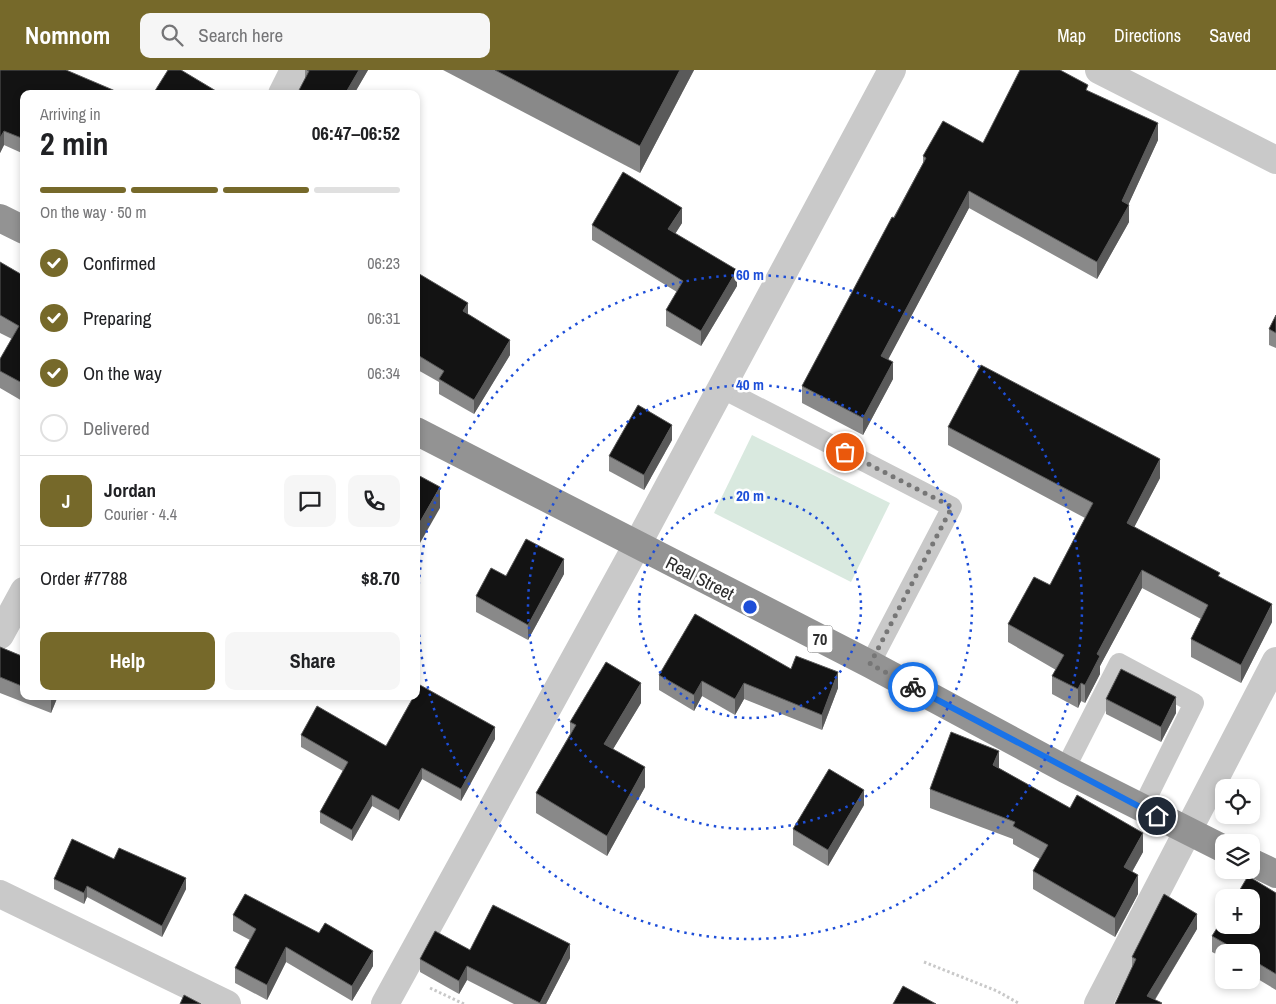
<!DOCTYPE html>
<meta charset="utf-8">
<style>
body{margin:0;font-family:"Archivo Narrow",sans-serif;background:#f6f6f6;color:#202124;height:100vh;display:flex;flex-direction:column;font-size:19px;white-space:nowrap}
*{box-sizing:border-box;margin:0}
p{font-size:16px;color:#757577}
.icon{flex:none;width:28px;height:28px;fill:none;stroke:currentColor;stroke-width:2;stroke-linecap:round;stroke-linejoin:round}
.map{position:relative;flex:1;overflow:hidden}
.details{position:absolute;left:20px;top:20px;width:400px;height:610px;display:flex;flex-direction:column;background:#fff;border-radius:10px;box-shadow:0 2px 8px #0003}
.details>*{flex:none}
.tools{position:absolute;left:1215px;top:709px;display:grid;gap:10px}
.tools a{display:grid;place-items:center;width:45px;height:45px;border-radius:10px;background:#fff;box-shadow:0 2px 8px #0003;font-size:25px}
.pin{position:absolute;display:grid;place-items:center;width:42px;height:42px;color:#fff;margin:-21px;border:2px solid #fff;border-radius:50%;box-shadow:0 1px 5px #0007}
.courier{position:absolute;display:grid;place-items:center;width:50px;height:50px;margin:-25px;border:4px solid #1a73e8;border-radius:50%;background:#fff;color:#222;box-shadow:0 1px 6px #0007}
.headline em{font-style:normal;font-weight:700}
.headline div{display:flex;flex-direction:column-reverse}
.headline{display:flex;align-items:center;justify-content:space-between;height:85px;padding:0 20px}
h1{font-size:32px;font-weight:700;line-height:38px}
.bar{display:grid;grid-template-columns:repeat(4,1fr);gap:8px 5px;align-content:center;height:60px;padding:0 20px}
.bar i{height:6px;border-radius:4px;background:#e0e0e0}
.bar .current{background:#76692a}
.bar p{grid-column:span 4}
.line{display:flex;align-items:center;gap:12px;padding:0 20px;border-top:1px solid #e0e0e0}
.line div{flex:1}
.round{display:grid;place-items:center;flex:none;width:52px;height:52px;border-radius:10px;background:#f6f6f6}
ol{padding:0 20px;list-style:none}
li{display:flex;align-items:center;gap:15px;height:55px}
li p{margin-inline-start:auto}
li .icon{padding:5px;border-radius:50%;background:#76692a;color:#fff;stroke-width:4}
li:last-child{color:#757577}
li i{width:28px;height:28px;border:2px solid #e0e0e0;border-radius:50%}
.action{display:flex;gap:10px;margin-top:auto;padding:10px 20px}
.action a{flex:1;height:58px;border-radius:10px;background:#76692a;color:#fff;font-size:20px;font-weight:700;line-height:58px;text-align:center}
.action a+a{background:#f6f6f6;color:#202124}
header{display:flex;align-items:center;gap:30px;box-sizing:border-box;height:70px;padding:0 25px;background:#76692a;color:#fff}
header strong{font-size:24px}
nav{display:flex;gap:28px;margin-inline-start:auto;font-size:18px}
.search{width:350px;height:45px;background:#f6f6f6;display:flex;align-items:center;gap:12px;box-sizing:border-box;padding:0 18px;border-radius:10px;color:#757577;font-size:19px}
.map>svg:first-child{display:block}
.green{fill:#d9e9df}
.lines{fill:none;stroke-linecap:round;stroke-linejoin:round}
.path{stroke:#c9c9c9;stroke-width:3;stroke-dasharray:2.5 2.5;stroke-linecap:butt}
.lane{stroke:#c9c9c9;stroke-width:20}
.street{stroke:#c9c9c9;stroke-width:28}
.highway{stroke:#939393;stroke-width:28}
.wall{fill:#898989}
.shaded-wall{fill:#5a5a5a}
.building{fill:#131313;stroke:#5a5a5a}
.done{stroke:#767676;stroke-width:5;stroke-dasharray:0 9}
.route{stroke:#1a73e8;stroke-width:6}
.ring{fill:none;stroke:#1d4ed8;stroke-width:2.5;stroke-dasharray:2.5 5}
.labels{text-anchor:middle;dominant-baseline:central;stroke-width:5;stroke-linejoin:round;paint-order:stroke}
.shield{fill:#fff;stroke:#6b6b6b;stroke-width:1}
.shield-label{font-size:16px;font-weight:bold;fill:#2c2c2c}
.street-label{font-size:18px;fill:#2c2c2c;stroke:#fff}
.centre{fill:#1d4ed8;stroke:#fff;stroke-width:2.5}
.ring-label{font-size:15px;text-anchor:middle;font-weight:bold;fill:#1d4ed8;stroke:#fff;stroke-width:5;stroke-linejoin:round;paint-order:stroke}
</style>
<header>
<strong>Nomnom</strong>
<div class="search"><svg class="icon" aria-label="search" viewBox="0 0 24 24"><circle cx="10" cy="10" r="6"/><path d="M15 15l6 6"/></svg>Search here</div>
<nav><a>Map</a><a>Directions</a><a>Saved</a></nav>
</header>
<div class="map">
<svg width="1276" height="934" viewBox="0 0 1276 934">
<rect width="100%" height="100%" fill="#fff"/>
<path class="green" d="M752 365 890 433 851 512 714 443Z"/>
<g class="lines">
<g class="path">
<path d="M924 892 997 921 1020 934"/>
<path d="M430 918 464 934"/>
</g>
<g class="lane">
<path d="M721 318 952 437 870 594"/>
<path d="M1065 699 1119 593 1194 633 1142 738"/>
</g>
<g class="street">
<path d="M1099 0 1276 90"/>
<path d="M282 24 294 0"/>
<path d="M0 565 24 521"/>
<path d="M0 824 227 934"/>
<path d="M385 934 637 475 892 0"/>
<path d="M1098 934 1276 591"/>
</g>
<g class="highway">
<path d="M0 148 24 160"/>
<path d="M416 361 870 594 1065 699 1224 779"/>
<path d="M1251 792 1276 804"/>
</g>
</g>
<g class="wall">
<path d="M0 0 24 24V84L4 75 0 83Z"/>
<path d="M305 0H368L354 24H297L305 9Z"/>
<path d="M443 0H694L640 103Z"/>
<path d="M1088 21 1158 70 1128 135 1129 152 1097 209 969 138 888 289 893 309 863 365 802 333V316L923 93V86L983 73Z"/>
<path d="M682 153 675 164 737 216 701 276 666 256V240L677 222 592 170V155Z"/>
<path d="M0 192 24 206V332L0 318V289L12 269 0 263Z"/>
<path d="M416 202 468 245 510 285 474 344 439 324V312L416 299Z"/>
<path d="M1276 245V278L1269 275V259Z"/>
<path d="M948 357 1160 408 1134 457 1220 507 1272 552 1241 613 1191 587V569L1201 549 1142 518 1100 596V604L1085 633 1081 631 1078 638 1052 624V606L1056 600 1008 572V554L1050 515 1085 448 948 375Z"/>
<path d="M672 370 644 420 609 401V386Z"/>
<path d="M564 504 528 570 476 542V526L506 506Z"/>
<path d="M0 577 24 587V626H58L51 643 0 623Z"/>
<path d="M791 599 838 618 822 660 744 629 735 645 702 626 694 641 659 620V605Z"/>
<path d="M1106 629 1176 643 1161 672 1106 644Z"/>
<path d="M641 633 613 679 645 717 607 786 536 743V723L570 664V652Z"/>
<path d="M301 665 386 676 495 669 461 731 422 709 399 751 372 736 352 771 320 753V742L343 701 301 677Z"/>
<path d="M999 698 1143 782 1132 802 1138 824 1115 867 1033 819V801L1040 789 1013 774V769L930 738V719Z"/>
<path d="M864 735 828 796 793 775V759Z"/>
<path d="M114 789 186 819 162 867 87 827 84 834 54 819V809Z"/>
<path d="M1276 823V920L1251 905V882H1224V888L1212 882V866Z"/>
<path d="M233 845 373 896 352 931 286 892 267 930 235 913V898L250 870 233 861Z"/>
<path d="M1197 859 1155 930 1162 934H1115L1132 897V887Z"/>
<path d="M470 880 570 888 546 934H514L467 910 459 924 420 902V889Z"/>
</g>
<g class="shaded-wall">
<path d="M359 0H368L354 24H345Z"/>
<path d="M680 0H694L640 103V76Z"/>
<path d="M1158 53V70L1125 142 1129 135V152L1097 209V192L1122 131Z"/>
<path d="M4 61V75L0 83V68Z"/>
<path d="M969 121V138L881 303V286Z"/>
<path d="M682 138V153L668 175V159Z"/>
<path d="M737 200V216L701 276V261Z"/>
<path d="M468 233V247L463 241Z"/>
<path d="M510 270V285L474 344V330Z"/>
<path d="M893 292V309L863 365V348Z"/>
<path d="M672 355V370L644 420V405Z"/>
<path d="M1160 389V408L1127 471V453Z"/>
<path d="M440 417V438L416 480V459Z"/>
<path d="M564 489V504L528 570V555Z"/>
<path d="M1142 500V518L1100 596V604L1085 633V615L1097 584Z"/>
<path d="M1272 534V552L1241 613V595Z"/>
<path d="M838 602V618L822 660V645Z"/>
<path d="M702 611V626L694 641V625Z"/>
<path d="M641 613V633L604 694V674Z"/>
<path d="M744 613V629L735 645V629Z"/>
<path d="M1081 613V631L1078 638V619Z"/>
<path d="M52 626H58L51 643V627Z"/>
<path d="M1176 627V643L1161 672V657Z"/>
<path d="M495 657V669L461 731V719Z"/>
<path d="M999 681V699L993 695Z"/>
<path d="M645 697V717L607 786V766Z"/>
<path d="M422 698V709L399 751V740Z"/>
<path d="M864 720V735L828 796V780Z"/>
<path d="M372 725V736L352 771V760Z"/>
<path d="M1143 763V782L1124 816V797Z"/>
<path d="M1138 805V824L1115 867V848Z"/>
<path d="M186 808V819L162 867V856Z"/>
<path d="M87 816V827L84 834V823Z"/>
<path d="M1197 844V859L1152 934 1147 926Z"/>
<path d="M570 874V888L546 934H540Z"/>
<path d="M286 877V892L267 930V915Z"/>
<path d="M373 881V896L352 931V916Z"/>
<path d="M467 896V910L459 924V911Z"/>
</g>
<g class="building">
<path d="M0 0H66L113 20 120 24H24V69L4 61 0 68Z"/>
<path d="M168 0H181L221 24H153Z"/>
<path d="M307 0H359L345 24H297L309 1Z"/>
<path d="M495 0H680L640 76Z"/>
<path d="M1020 0H1060L1088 15 1086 20 1158 53 1122 131 1129 135 1097 192 969 121 881 286 893 292 863 348 802 316 892 147 894 148 926 88 923 86 943 51 983 73Z"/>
<path d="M623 102 682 138 668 159 737 200 701 261 666 240 683 211 592 155Z"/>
<path d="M0 192 24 206V314L0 301V289L19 256 0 245Z"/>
<path d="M416 202 468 233 463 241 510 270 474 330 439 309 444 301 416 284Z"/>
<path d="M1276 245V263L1269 259Z"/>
<path d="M981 295 1160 389 1127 453 1220 503 1218 506 1272 534 1241 595 1191 569 1208 535 1142 500 1097 584 1100 586 1085 615 1081 613 1078 619 1052 606 1064 585 1008 554 1034 507 1050 515 1093 433 948 357Z"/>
<path d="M638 335 672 355 644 405 609 386Z"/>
<path d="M416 404 440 417 416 459Z"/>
<path d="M526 469 564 489 528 555 476 526 491 498 506 506Z"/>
<path d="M695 544 791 599 796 586 838 602 822 645 744 613 735 629 702 611 694 625 659 605Z"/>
<path d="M0 577 24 587V617L0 607Z"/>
<path d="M606 592 641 613 604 674 645 697 607 766 536 723 576 655 570 652Z"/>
<path d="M1121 599 1176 627 1161 657 1106 629Z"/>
<path d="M420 615 495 657 461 719 422 698 399 740 372 725 352 760 320 742 348 692 301 665 317 636 386 676 414 626H416V622Z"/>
<path d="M951 662 999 681 993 695 1070 738 1077 725 1143 763 1124 797 1138 805 1115 848 1033 801 1048 775 1013 756 1015 752 930 719Z"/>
<path d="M829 699 864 720 828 780 793 759Z"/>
<path d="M72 769 114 789 119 778 186 808 162 856 87 816 84 823 54 809Z"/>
<path d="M1248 806 1276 823V904L1251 889V882H1240L1212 866 1224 847V855H1251V828H1235Z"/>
<path d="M245 824 319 863 325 853 373 881 352 916 286 877 267 915 235 898 256 859 233 845Z"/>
<path d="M1164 824 1197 844 1147 926 1162 933 1161 934H1115L1136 889 1132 887Z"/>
<path d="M493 835 570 874 540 933 467 896 459 911 420 889 435 861 470 880Z"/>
<path d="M903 916 936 934H893Z"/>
<path d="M184 925 201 934H180Z"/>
</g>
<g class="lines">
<path class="done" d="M845 382 952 437 870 594 913 617"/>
<path class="route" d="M913 617 1157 746"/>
</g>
<g class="ring">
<circle cx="750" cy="537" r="111"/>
<circle cx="750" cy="537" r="222"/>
<circle cx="750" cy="537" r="332"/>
</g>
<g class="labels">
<rect class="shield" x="807.5" y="555.5" width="25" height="27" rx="4"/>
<g class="shield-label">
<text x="820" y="569">70</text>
</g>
<g class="street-label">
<text transform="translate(700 508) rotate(27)">Real Street</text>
</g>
</g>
<circle cx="750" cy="537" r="8" class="centre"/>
<g class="ring-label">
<text x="750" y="210">60 m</text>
<text x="750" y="320">40 m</text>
<text x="750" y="431">20 m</text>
</g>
</svg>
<div class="tools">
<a><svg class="icon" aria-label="locate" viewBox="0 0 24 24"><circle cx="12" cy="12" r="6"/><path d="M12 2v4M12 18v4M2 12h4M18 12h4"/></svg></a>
<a><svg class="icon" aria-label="layers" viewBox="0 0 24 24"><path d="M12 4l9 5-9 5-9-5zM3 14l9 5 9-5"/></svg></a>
<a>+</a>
<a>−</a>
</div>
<div class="pin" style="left:845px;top:382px;background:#ea580c"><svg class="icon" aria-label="bag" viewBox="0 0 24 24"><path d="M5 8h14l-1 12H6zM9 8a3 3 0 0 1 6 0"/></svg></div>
<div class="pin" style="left:1157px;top:746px;background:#1f2937"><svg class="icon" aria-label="home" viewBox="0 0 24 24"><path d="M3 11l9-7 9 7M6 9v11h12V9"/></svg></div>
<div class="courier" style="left:913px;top:617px"><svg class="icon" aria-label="bike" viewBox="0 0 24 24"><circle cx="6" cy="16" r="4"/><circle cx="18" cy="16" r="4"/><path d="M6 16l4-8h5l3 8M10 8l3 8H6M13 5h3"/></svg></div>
<section class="details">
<div class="headline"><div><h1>2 min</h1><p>Arriving in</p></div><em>06:47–06:52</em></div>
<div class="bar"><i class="current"></i><i class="current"></i><i class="current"></i><i></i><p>On the way · 50 m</p></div>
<ol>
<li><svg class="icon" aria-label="check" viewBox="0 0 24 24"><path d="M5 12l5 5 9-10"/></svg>Confirmed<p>06:23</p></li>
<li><svg class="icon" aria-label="check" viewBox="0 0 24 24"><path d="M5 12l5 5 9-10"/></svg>Preparing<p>06:31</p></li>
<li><svg class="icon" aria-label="check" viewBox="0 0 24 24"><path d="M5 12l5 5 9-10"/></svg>On the way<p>06:34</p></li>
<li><i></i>Delivered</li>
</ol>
<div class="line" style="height:90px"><b class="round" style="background:#76692a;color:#fff">J</b><div><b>Jordan</b><p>Courier · 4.4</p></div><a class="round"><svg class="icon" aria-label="chat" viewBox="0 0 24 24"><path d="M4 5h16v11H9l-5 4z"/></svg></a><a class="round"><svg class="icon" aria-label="phone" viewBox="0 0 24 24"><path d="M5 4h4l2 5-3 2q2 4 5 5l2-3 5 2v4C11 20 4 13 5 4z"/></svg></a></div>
<div class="line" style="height:65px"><div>Order #7788</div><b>$8.70</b></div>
<div class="action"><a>Help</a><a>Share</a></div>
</section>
</div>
